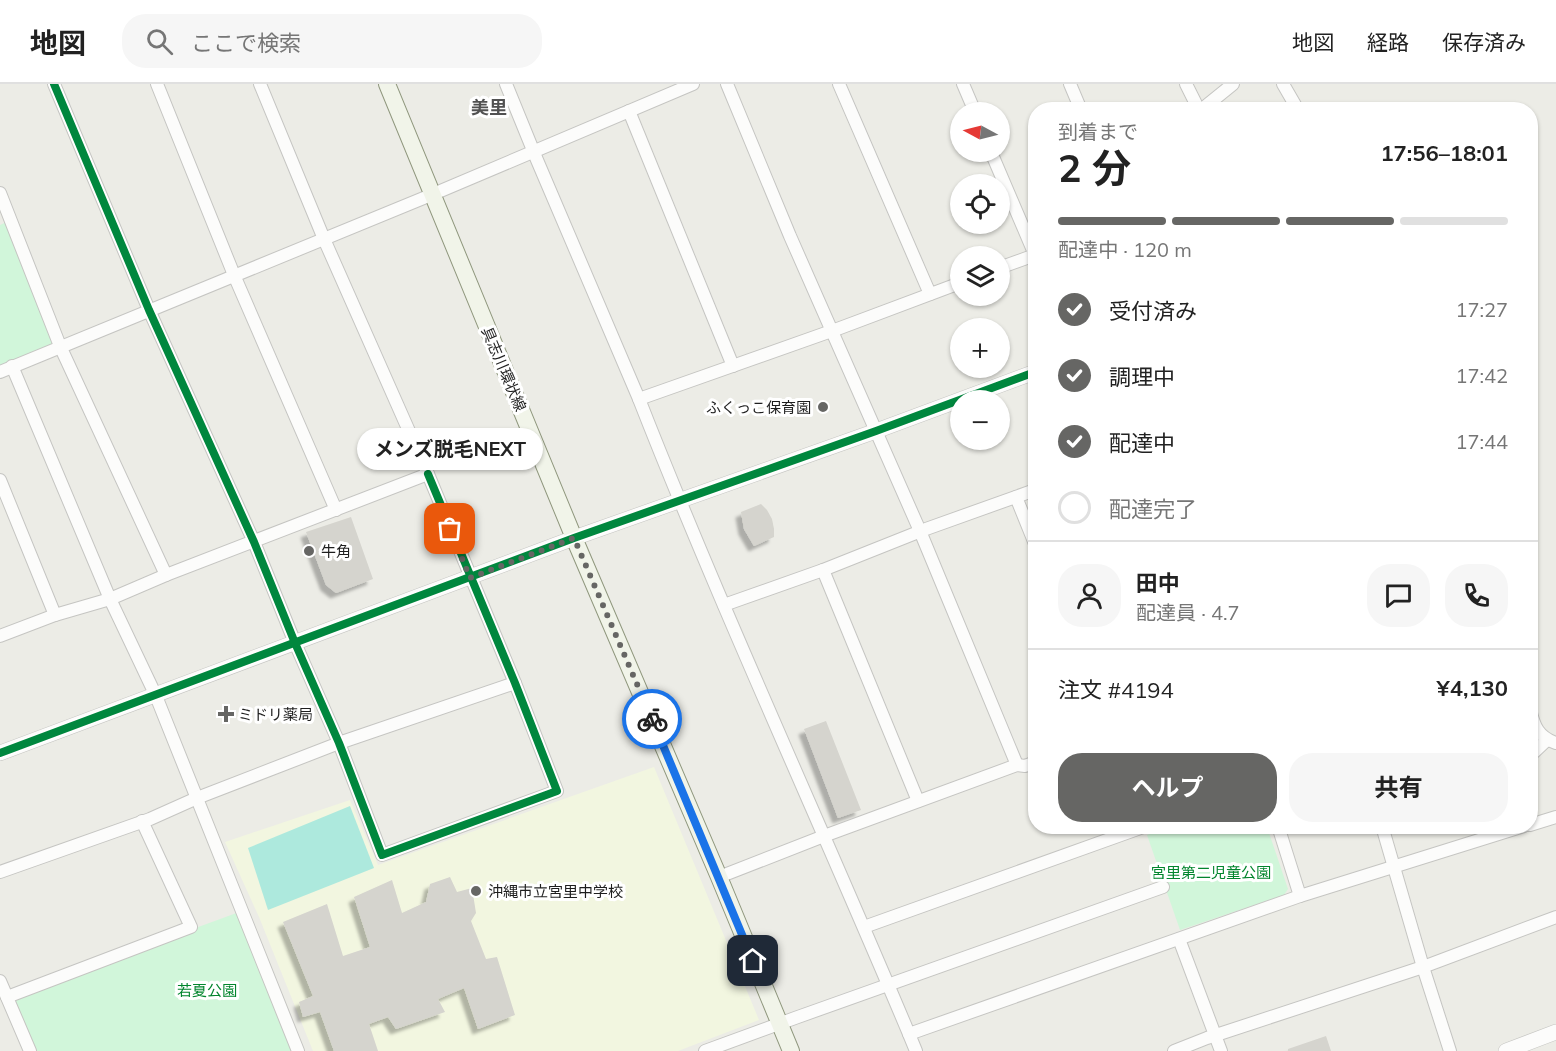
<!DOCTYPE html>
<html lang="ja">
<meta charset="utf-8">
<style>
body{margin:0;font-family:Mulish,"Noto Sans JP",sans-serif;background:#f6f6f6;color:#222;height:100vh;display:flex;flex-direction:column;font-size:22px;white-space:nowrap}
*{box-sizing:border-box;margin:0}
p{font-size:20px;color:#767676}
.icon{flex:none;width:33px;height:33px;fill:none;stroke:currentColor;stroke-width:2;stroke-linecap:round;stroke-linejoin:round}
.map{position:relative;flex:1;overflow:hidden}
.drawer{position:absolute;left:1028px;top:18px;width:510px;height:732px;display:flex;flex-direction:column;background:#fff;border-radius:24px;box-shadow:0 2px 4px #0004}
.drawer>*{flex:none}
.needle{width:39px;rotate:277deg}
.fabs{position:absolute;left:950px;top:18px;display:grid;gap:12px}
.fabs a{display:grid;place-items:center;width:60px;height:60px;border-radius:50%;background:#fff;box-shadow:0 2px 4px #0004;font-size:30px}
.pin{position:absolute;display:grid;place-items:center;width:51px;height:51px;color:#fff;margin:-26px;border-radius:12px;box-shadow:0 3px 9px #0006}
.courier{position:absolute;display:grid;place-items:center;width:60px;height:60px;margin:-30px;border:4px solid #1a73e8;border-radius:50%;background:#fff;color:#222;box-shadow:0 2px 8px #0007}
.bubble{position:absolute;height:42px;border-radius:21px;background:#fff;box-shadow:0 2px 4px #0004;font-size:20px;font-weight:700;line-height:42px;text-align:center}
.headline em{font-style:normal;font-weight:700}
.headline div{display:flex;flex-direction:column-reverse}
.headline{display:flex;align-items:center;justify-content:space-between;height:102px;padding:0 30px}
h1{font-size:39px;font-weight:700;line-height:45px}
.bar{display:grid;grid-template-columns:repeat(4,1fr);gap:9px 6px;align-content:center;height:72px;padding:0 30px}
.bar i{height:8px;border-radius:4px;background:#e0e0e0}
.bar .selected{background:#666664}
.bar p{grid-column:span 4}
.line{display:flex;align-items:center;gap:15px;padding:0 30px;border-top:2px solid #e0e0e0}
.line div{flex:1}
.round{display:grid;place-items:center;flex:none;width:63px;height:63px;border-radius:24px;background:#f6f6f6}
ol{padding:0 30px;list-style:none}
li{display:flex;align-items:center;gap:18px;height:66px}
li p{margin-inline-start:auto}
li .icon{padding:6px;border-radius:50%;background:#666664;color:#fff;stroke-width:4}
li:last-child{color:#767676}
li i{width:33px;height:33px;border:3px solid #e0e0e0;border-radius:50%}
.cta{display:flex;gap:12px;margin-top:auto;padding:12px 30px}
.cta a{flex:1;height:69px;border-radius:24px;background:#666664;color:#fff;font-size:24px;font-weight:700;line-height:69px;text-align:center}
.cta a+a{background:#f6f6f6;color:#222}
header{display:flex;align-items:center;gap:36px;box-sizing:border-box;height:84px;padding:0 30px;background:#fff;border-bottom:2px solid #e0e0e0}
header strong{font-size:28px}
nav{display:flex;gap:33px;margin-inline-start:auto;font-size:21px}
.search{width:420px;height:54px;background:#f6f6f6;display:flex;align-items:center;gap:15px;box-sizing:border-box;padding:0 21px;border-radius:24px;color:#767676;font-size:22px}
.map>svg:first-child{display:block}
.education{fill:#f2f6e0}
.park{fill:#d1f6da}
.pitch{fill:#ade9dd}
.building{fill:#d5d4ce;filter:url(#shadow)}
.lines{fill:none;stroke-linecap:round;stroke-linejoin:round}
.minor-casing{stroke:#c5c5c2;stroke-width:14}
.tertiary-casing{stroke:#c5c5c2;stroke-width:16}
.secondary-casing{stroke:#8f977d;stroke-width:18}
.minor{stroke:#fcfcfb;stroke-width:12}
.tertiary{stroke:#fcfcfb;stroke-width:15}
.secondary{stroke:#f1f4e9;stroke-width:16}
.cycleway-casing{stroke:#fff;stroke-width:11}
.cycleway{stroke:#00873e;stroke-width:8}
.done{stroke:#666664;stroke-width:6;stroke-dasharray:0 10.8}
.route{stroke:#1a73e8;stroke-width:8}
.poi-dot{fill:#666664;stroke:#fff;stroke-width:2}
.labels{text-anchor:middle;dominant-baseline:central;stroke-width:6;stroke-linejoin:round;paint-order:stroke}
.street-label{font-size:15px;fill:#1e1e1e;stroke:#fff}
.poi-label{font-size:15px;fill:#1e1e1e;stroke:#fff;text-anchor:start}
.park-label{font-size:15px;fill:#02852d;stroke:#fff}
.quarter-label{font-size:18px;font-weight:bold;fill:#515151;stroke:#fff}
</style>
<header>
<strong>地図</strong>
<div class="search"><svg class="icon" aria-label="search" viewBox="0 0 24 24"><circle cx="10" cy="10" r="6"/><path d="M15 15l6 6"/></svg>ここで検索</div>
<nav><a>地図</a><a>経路</a><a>保存済み</a></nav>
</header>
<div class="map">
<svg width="1556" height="967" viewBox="0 0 1556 967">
<defs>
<filter id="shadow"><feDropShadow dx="-5.5" dy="5.5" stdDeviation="1.5" flood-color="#0004"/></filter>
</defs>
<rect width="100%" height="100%" fill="#ecece6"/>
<path class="education" d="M654 683 759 936 678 967H313L259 833 225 758 350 716 378 781Z"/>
<g class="park">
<path d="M11 136 60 262 0 288V141Z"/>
<path d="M1169 743H1267L1288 805 1284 811 1180 846 1147 751Z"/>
<path d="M242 827 298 967H30L7 913Z"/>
</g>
<path class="pitch" d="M350 722 374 784 268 826 248 764Z"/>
<g class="building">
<path d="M761 420 767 426 772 435 774 445V453L754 462 744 445 741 428Z"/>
<path d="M351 433 373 495 336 509 326 501 306 448Z"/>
<path d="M826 637 861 726 838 734 804 645Z"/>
<path d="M450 793 457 808 472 804 476 829 471 837 486 875 497 873 515 931 478 945 464 904 438 915 445 928 396 945 388 933 369 940 378 967H334L320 928 303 933 299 918 313 912 283 838 327 820 343 872 370 863 354 813 392 796 402 829 426 818 430 800Z"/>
<path d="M1326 952 1331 967H1288V965Z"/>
</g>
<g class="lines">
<g class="minor-casing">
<g id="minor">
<path d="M54 0 149 226 254 458 295 559 339 659 382 771 557 707 515 599 428 390"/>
<path d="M157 0 234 191 336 426"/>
<path d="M506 0 537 76 639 315 840 244 960 199"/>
<path d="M727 0 790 152 920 447 1017 681"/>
<path d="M839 0 930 210"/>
<path d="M963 0 975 28"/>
<path d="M1070 0 1081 26"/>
<path d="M1186 0 1199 26"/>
<path d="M1283 0 1298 26"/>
<path d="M1201 26 1233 0"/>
<path d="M629 27 733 282"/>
<path d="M991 68 1035 171"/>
<path d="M0 109 60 262 166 491 428 390 324 155 260 0"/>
<path d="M999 184 1035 171"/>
<path d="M12 282 110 515 156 612 298 967"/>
<path d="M0 288 431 111 693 0"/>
<path d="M639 315C723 529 820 738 909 950"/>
<path d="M0 396 55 531 0 552"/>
<path d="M1016 413 1035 460"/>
<path d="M823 486 918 717"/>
<path d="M724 521 823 486 926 445 1035 406"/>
<path d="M55 531 110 515 166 491"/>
<path d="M1530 625C1534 642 1538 653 1556 659"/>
<path d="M1530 672 1547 656"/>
<path d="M1530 741 1556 733"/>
<path d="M1278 742 1300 812"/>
<path d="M1382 742 1423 883 1450 967"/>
<path d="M0 788 150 735 197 714 339 659 515 599"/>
<path d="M719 793 824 752 1017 681 1025 682 1035 678"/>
<path d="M864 843 1146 742"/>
<path d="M1179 855 1221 967"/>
<path d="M0 897 30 967"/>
<path d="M7 913 191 843 142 737"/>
<path d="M705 967 795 934 1163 803"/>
<path d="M916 967 909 950 1300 812 1524 742"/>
<path d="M1174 967 1207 954 1423 883 1556 833"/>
</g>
</g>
<g class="tertiary-casing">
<g id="tertiary">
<path d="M0 669 574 454 876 347 1035 288"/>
<path d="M1506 967 1556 948"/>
</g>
</g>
<g class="secondary-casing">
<path id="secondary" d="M387 0 574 454 719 793 791 967"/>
</g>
<use href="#minor" class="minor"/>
<use href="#tertiary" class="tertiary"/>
<use href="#secondary" class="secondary"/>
<g class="cycleway-casing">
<g id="cycleway">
<path d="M54 0 149 226 254 458 295 559 339 659 382 771 557 707 515 599 428 390"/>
<path d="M0 669 574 454 876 347 1035 288"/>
</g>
</g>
<use href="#cycleway" class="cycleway"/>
</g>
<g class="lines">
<path class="done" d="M450 445 470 494 574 454 652 635"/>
<path class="route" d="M652 635 753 877"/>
</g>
<g class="poi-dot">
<circle cx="823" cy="323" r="6"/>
<circle cx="309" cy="467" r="6"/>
<path d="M223 621h6v6h6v6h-6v6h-6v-6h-6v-6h6z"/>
<circle cx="476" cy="807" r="6"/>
</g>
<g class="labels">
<g class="street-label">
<text transform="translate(504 285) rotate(67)">具志川環状線</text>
</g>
<g class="poi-label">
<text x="811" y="323" text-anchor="end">ふくっこ保育園</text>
<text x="321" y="467">牛角</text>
<text x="238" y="630">ミドリ薬局</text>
<text x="488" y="807">沖縄市立宮里中学校</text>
</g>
<g class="park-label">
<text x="1211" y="788">宮里第二児童公園</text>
<text x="207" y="906">若夏公園</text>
</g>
<g class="quarter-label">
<text x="489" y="23">美里</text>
</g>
</g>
</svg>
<div class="fabs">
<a><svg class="needle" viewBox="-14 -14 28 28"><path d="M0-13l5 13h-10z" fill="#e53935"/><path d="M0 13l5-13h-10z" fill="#767676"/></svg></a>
<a><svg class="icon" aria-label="locate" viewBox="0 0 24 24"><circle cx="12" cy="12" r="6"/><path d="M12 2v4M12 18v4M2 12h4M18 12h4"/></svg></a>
<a><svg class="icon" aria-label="layers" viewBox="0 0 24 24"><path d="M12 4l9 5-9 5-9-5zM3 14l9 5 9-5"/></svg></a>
<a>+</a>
<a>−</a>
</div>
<div class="pin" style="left:450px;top:445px;background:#ea580c"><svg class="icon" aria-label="bag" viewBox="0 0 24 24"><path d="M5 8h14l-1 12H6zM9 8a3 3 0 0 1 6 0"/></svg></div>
<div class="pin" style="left:753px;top:877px;background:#1f2937"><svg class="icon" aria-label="home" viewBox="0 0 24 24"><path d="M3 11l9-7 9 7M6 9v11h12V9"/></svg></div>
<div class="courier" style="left:652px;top:635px"><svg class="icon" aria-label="bike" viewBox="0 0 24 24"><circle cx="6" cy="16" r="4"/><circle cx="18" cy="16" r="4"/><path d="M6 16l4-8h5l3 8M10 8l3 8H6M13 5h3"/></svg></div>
<div class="bubble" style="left:357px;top:344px;width:186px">メンズ脱毛NEXT</div>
<section class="drawer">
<div class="headline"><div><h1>2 分</h1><p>到着まで</p></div><em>17:56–18:01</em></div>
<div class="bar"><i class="selected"></i><i class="selected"></i><i class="selected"></i><i></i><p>配達中 · 120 m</p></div>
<ol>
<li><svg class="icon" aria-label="check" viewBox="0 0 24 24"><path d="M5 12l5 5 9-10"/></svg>受付済み<p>17:27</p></li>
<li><svg class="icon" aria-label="check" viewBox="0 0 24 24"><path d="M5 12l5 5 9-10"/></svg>調理中<p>17:42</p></li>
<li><svg class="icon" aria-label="check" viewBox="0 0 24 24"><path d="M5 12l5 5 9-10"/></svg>配達中<p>17:44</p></li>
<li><i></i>配達完了</li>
</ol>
<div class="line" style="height:108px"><a class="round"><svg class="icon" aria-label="person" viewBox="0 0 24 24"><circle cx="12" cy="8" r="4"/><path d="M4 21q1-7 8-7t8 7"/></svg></a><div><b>田中</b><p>配達員 · 4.7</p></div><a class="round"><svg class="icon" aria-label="chat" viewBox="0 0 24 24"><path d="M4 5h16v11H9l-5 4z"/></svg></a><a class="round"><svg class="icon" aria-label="phone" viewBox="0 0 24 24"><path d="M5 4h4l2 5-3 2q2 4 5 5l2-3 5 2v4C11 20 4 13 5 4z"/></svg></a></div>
<div class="line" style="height:78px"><div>注文 #4194</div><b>¥4,130</b></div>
<div class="cta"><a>ヘルプ</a><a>共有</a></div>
</section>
</div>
